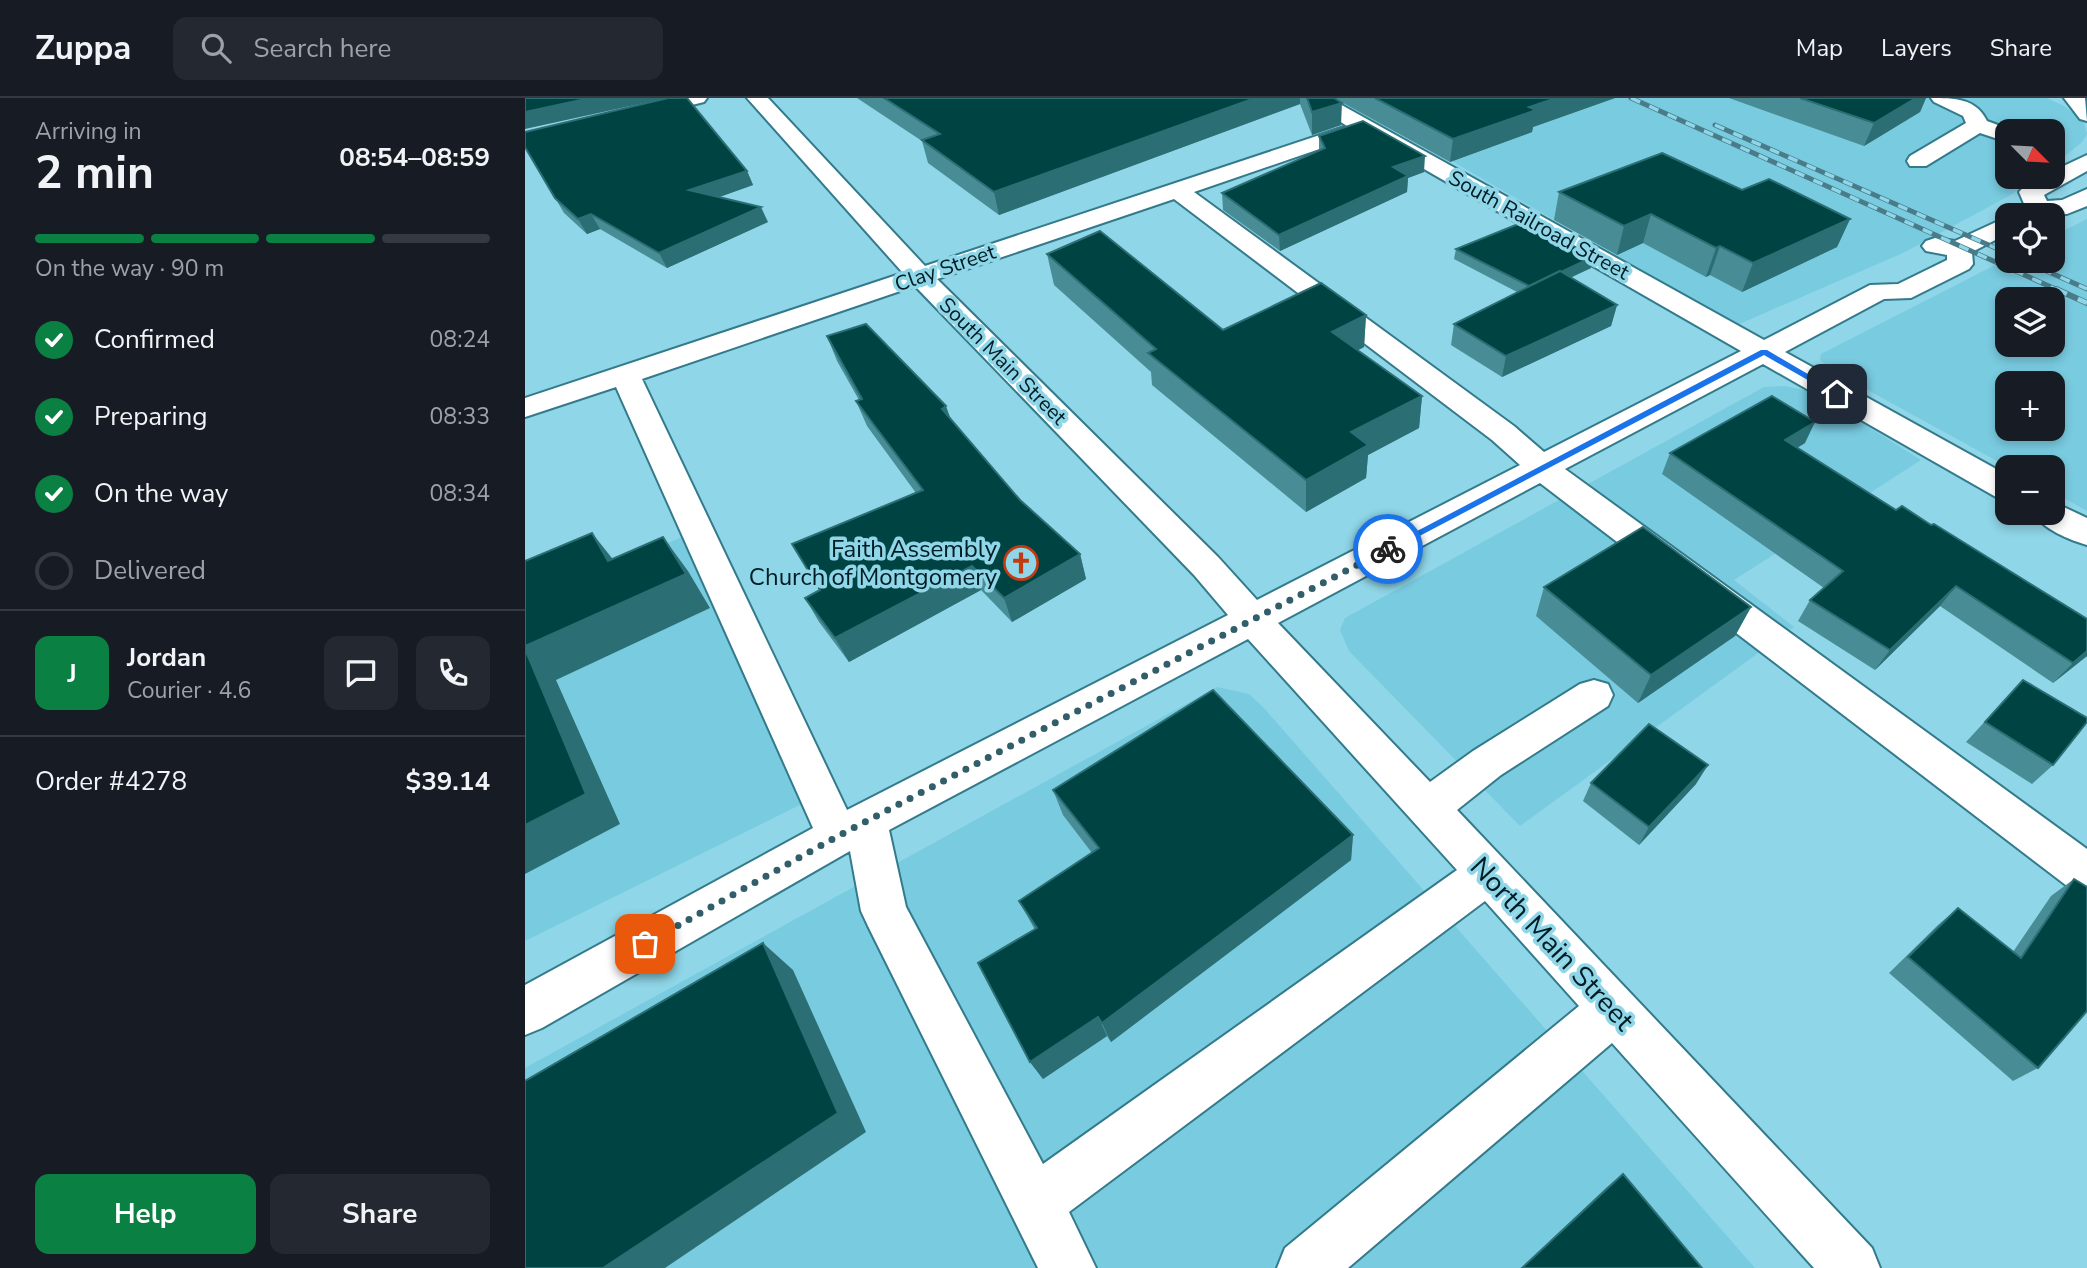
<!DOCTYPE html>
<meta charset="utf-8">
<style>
body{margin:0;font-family:"Nunito Sans",sans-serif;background:#242831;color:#f1f3f6;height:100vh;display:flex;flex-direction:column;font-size:26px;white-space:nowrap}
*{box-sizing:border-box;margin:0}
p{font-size:23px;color:#9ea1a6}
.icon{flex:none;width:38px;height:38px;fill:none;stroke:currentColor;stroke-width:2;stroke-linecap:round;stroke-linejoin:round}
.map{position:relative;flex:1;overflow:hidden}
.drawer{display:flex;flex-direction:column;background:#171b24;width:525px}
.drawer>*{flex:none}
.needle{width:46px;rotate:114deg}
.fabs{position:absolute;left:1470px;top:21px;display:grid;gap:14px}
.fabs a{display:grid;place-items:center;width:70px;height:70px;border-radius:14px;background:#171b24;box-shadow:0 4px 10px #0003;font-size:35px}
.pin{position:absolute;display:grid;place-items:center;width:60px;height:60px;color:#fff;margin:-30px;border-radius:14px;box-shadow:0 4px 10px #0006}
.courier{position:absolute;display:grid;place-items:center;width:70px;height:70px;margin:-35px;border:5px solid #1a73e8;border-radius:50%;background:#fff;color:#222;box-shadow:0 2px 9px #0007}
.summary em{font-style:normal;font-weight:700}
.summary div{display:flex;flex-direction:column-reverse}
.summary{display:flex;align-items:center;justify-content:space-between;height:119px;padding:0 35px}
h1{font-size:46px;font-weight:700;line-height:52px}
.bar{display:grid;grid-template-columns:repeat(4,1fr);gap:10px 7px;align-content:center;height:84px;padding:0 35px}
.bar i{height:9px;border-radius:5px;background:#363941}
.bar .active{background:#0b8043}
.bar p{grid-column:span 4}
.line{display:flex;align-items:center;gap:18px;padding:0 35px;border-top:2px solid #363941}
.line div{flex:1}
.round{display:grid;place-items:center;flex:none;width:74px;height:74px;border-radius:14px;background:#242831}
ol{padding:0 35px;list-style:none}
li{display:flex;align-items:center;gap:21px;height:77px}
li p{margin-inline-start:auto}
li .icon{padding:7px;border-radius:50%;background:#0b8043;color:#fff;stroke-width:4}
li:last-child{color:#9ea1a6}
li i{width:38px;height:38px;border:4px solid #363941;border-radius:50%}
.action{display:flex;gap:14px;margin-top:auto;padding:14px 35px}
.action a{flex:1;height:80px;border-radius:14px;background:#0b8043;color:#fff;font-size:28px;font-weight:700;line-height:80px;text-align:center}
.action a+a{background:#242831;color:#f1f3f6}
header{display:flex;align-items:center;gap:42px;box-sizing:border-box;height:98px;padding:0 35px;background:#171b24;border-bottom:2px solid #363941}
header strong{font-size:33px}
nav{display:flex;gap:38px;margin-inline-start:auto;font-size:24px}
.search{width:490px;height:63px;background:#242831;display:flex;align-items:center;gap:18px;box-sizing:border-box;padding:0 24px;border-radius:14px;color:#9ea1a6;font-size:26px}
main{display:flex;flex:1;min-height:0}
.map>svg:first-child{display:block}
.built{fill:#79cbe0;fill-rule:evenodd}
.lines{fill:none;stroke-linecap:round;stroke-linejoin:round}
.minor-casing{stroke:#337a8b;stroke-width:4}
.major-casing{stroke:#337a8b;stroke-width:4}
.minor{fill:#fff;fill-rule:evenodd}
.major{fill:#fff;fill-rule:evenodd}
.rail-far1-casing{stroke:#497b88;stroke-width:5}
.rail-casing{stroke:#497b88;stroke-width:6}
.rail-far1{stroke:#8fd6e8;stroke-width:3.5;stroke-dasharray:10;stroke-linecap:butt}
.rail{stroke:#8fd6e8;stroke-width:4.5;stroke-dasharray:12;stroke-linecap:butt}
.wall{fill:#488c96}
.shaded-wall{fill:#2b6f74}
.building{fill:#004343;stroke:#2b6f74;stroke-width:2}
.route{fill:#1a73e8}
.done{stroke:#325e69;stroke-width:7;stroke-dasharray:0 12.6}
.labels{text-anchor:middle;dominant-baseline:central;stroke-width:7;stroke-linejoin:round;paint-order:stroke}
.far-street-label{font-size:21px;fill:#001d24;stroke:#8fd6e8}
.poi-label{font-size:24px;fill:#001d24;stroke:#8fd6e8;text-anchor:end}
.near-street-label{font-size:28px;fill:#001d24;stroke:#8fd6e8}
</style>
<header>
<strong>Zuppa</strong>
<div class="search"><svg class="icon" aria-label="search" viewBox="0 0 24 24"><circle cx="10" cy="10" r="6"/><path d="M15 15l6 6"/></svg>Search here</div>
<nav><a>Map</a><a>Layers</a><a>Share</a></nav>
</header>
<main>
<section class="drawer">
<div class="summary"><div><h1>2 min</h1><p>Arriving in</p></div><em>08:54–08:59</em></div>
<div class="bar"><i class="active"></i><i class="active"></i><i class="active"></i><i></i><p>On the way · 90 m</p></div>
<ol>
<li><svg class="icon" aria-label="check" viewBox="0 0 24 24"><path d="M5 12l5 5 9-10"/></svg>Confirmed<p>08:24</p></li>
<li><svg class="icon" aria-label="check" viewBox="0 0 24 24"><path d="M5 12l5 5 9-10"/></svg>Preparing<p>08:33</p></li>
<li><svg class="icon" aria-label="check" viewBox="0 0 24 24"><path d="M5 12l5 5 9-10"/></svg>On the way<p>08:34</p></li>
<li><i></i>Delivered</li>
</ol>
<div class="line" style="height:126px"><b class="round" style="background:#0b8043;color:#fff">J</b><div><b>Jordan</b><p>Courier · 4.6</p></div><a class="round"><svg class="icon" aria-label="chat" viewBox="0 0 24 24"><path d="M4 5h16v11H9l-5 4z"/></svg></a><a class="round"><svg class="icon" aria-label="phone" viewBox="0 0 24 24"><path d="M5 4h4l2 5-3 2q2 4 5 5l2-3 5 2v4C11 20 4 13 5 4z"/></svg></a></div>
<div class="line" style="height:91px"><div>Order #4278</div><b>$39.14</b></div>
<div class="action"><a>Help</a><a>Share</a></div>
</section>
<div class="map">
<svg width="1562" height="1170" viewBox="0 0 1562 1170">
<rect width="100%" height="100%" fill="#8fd6e8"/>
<g class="built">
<path d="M817 0H1521L1539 8 1558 22 1562 36 1557 44 1528 68V33H1482V79H1513L1482 99 1378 155 1212 227Z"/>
<path d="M1562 121V413L1528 394V369H1483L1308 273 1295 262 1296 256 1482 161 1528 163V138ZM1482 201H1528V247H1482ZM1528 285V331H1482V285Z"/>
<path d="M1260 288 1288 294 1396 362 1209 482 1269 529 995 728 824 553 815 532 820 520 1239 289Z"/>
<path d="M176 431 303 693 0 843V506Z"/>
<path d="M692 589 724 596 738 609 1230 1170H0V970Z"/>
</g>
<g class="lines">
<g class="minor-casing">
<g id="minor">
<path d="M147 0H182L179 4 111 21 104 19 101 15 104 11Z"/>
<path d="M222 0H243L400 168 822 28 779 0H804L1239 242 1345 187 1373 186 1422 162V157L1401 153 1397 148 1401 143 1410 140 1430 143 1482 119V136L1447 154 1448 166 1444 171 1386 200 1359 201 1260 254 1482 377V402L1471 399 1238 266 1040 371 1562 751V797L1546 791 1015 385 753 525 905 684 948 653 1055 586 1069 582 1083 586 1088 597 1083 608 976 677 932 712 1347 1150 1355 1170H1289L1087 945 823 1170H752L760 1150 1054 908 960 803 544 1114 571 1170H513L343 828 336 813 325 753 17 930 0 937V887L288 730 91 289 0 319V300L378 175ZM838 36 1216 253 1019 354 989 328 669 94ZM649 101 967 342 995 367 732 502 693 459 412 181ZM390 188 669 477 703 517 322 712 117 281ZM723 541 932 772 518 1066 381 809 364 732Z"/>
<path d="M1406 0C1429 0 1451 0 1462 23L1489 33H1482V44L1455 35 1401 68H1385L1382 63 1385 58 1441 25 1438 18 1409 4Z"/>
<path d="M1562 57V73L1519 97 1522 103 1537 102 1562 91V108L1542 116 1487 117 1490 112 1500 108 1494 94C1502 84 1516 79 1528 79V73Z"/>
<path d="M1528 404 1562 420V447C1545 442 1517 431 1509 415H1528Z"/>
</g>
</g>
<g class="major-casing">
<path id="major" d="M1539 0H1560L1562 23 1555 21Z"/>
</g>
<use href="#minor" class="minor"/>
<use href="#major" class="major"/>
<g class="rail-far1-casing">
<g id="rail-far1">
<path d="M1106 0 1535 193"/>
<path d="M1190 27 1482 155"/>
<path d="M1499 163 1562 191"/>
</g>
</g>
<g class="rail-casing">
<path id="rail" d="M1531 191 1562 205"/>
</g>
<use href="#rail-far1" class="rail-far1"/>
<use href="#rail" class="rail"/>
</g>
<g class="wall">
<path d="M332 0H1090L1008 29 1007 34 925 64 811 1 816 27 787 37 775 6 474 117 403 65 397 43Z"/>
<path d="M1204 0H1401L1395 14 1339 48Z"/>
<path d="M794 38 899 74 883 80 882 94 755 153 698 112 697 95 794 53Z"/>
<path d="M0 49 222 73 228 87 194 99 243 124 142 170 75 131 62 136 39 115Z"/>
<path d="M1217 92 1325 121 1312 149 1217 194 1185 177 1181 179 1118 145 1092 157 1029 122 1034 94Z"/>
<path d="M931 151 1066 170 1045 179 1092 207 1086 228 977 279 926 247 929 226 992 194 929 161Z"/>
<path d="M522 156 698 232 841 217 839 249 833 252 897 298 894 330 843 357 841 380 781 414 627 287 626 274 529 187Z"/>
<path d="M302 238 426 321 495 402 555 456 561 481 487 524 456 492 324 564 294 524 280 500 294 492 391 395 342 328 331 303 334 302 312 263Z"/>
<path d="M1280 345 1272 350 1371 412 1406 427 1562 521V558L1528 585 1415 508 1350 572 1273 523 1285 502 1299 490 1137 376 1145 355Z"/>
<path d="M1019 489 1226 509 1210 538 1113 605 1011 518Z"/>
<path d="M1498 582 1528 667 1507 686 1441 644Z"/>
<path d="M1066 685 1171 686 1114 747 1058 703Z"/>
<path d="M528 692 828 737 826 762 586 944 582 938 518 981 505 964 510 832 494 803 567 755 538 717Z"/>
<path d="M1549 781 1513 970 1488 983 1364 875 1413 827 1433 810 1488 854 1526 798Z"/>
<path d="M1098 1076 1177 1170H996L1082 1089Z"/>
</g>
<g class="shaded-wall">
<path d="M65 0H142L0 31V14Z"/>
<path d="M730 0H775V6L474 117 469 94Z"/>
<path d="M1031 0H1090L1008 29 1007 34 925 64 928 41 1004 9Z"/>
<path d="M1391 0H1401L1395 14 1339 48 1349 25Z"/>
<path d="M817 5 816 27 787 37V14Z"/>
<path d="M900 58 899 74 883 80 882 94 755 153 754 137 868 69Z"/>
<path d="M222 73 228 87 172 107 164 92Z"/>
<path d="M236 109 243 124 142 170 134 155Z"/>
<path d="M66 116 75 131 62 136 53 121Z"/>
<path d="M1126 116 1118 145 1092 157 1099 128Z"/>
<path d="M1325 121 1312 149 1217 194 1228 165Z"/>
<path d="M1195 148 1185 177 1181 179 1191 150Z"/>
<path d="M1068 159 1066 170 1003 200 1005 189Z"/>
<path d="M1092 207 1086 228 977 279 981 258Z"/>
<path d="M841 217 839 249 807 266V234Z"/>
<path d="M897 298 894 330 843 357 841 380 781 414V382L826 334Z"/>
<path d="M421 308 430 333 417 311Z"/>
<path d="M1290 324 1280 345 1250 363 1260 342Z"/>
<path d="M67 435 94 469 83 463Z"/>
<path d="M138 439 163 473 185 510 31 582 95 726 0 776V548Z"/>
<path d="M555 456 561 481 487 524 479 500Z"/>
<path d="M447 468 456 492 324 564 310 540Z"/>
<path d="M1431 488 1415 508 1350 572 1365 552Z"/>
<path d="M1226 509 1210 538 1113 605 1126 577Z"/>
<path d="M1562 553V558L1528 585 1548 565Z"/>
<path d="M1183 667 1171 686 1114 747 1124 729Z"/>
<path d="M828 737 826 762 586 944 577 925Z"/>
<path d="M238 845 268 872 341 1034 140 1170H78Z"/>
<path d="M573 919 582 938 518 981 505 964Z"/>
</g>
<g class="building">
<path d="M0 0H65L0 14Z"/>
<path d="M143 0H162L222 73 164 92 236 109 134 155 66 116 53 121 30 100 0 49V34Z"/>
<path d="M359 0H730L469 94 397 42 415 36Z"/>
<path d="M782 0H809L817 5 787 14Z"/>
<path d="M850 0H1031L1004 9 1011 12 928 41Z"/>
<path d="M1275 0H1391L1349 25Z"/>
<path d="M838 23 900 58 868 69 883 78 754 137 697 95 800 50 794 38Z"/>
<path d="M1137 55 1217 92 1244 81 1325 121 1228 165 1195 148 1191 150 1126 116 1099 128 1034 94Z"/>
<path d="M1003 122 1068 159 1036 174 1035 173 1004 188 931 151Z"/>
<path d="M575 133 698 232 796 185 841 217 807 234 897 298 826 334 843 347 781 382 623 255 631 251 522 156Z"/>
<path d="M1035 173 1092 207 981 258 929 226Z"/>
<path d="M341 226 421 308 417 311 495 402 555 456 479 500 447 468 310 540 280 500 295 492 267 446 398 392 331 303 337 301 302 238Z"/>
<path d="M1247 298 1290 324 1260 342 1371 412 1377 408 1406 427 1409 426 1562 521V553L1548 565 1431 488 1365 552 1285 502 1318 473 1145 355Z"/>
<path d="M1118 429 1226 509 1126 577 1019 489Z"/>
<path d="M67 435 83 463 138 439 161 476 0 548V463Z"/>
<path d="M0 551 61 696 0 727Z"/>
<path d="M1498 582 1562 620V624L1528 667 1460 624Z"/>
<path d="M688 592 828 737 577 925 573 919 505 964 453 865 512 830 494 803 574 750 528 692Z"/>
<path d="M1124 626 1183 667 1124 729 1066 685Z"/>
<path d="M1549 781 1562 789V913L1513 970 1383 859 1433 810 1496 860Z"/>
<path d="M238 845 313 1015 78 1170H0V983Z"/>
<path d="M1098 1076 1177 1170H997Z"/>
</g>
<path class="route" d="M1236 252H1242L1317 296 1309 297 1239 257 866 453 858 451Z"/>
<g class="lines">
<path class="done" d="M120 846 313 738 863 451"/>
</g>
<defs>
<g id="church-ring" transform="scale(1.75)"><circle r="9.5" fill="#8fd6e8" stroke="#c33a10" stroke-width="1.5"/><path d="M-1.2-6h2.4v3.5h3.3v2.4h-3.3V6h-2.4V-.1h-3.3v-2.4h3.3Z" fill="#c33a10"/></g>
</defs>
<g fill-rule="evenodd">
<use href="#church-ring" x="496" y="465"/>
</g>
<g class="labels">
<g class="far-street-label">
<text transform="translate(1014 127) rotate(29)">South Railroad Street</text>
<text transform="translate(420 170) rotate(-19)">Clay Street</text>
<text transform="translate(478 263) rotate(45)">South Main Street</text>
</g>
<g class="poi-label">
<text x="472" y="451">Faith Assembly<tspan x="472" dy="28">Church of Montgomery</tspan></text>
</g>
<g class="near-street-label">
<text transform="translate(1027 846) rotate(47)">North Main Street</text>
</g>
</g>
</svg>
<div class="fabs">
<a><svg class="needle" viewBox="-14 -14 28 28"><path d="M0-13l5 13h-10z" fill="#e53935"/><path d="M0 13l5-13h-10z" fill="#9ea1a6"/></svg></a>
<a><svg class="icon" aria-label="locate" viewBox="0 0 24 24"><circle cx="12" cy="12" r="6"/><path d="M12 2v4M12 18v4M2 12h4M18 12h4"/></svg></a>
<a><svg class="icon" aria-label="layers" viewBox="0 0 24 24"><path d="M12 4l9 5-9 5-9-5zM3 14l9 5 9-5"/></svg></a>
<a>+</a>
<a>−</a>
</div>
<div class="pin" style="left:120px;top:846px;background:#ea580c"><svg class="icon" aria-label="bag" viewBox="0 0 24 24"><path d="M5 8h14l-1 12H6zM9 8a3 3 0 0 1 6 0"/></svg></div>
<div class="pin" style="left:1312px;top:296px;background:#1f2937"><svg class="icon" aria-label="home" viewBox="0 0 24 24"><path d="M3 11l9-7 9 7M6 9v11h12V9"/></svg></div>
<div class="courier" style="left:863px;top:451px"><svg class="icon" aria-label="bike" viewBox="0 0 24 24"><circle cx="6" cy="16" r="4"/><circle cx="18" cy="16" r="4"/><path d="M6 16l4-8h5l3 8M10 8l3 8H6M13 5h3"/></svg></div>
</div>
</main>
